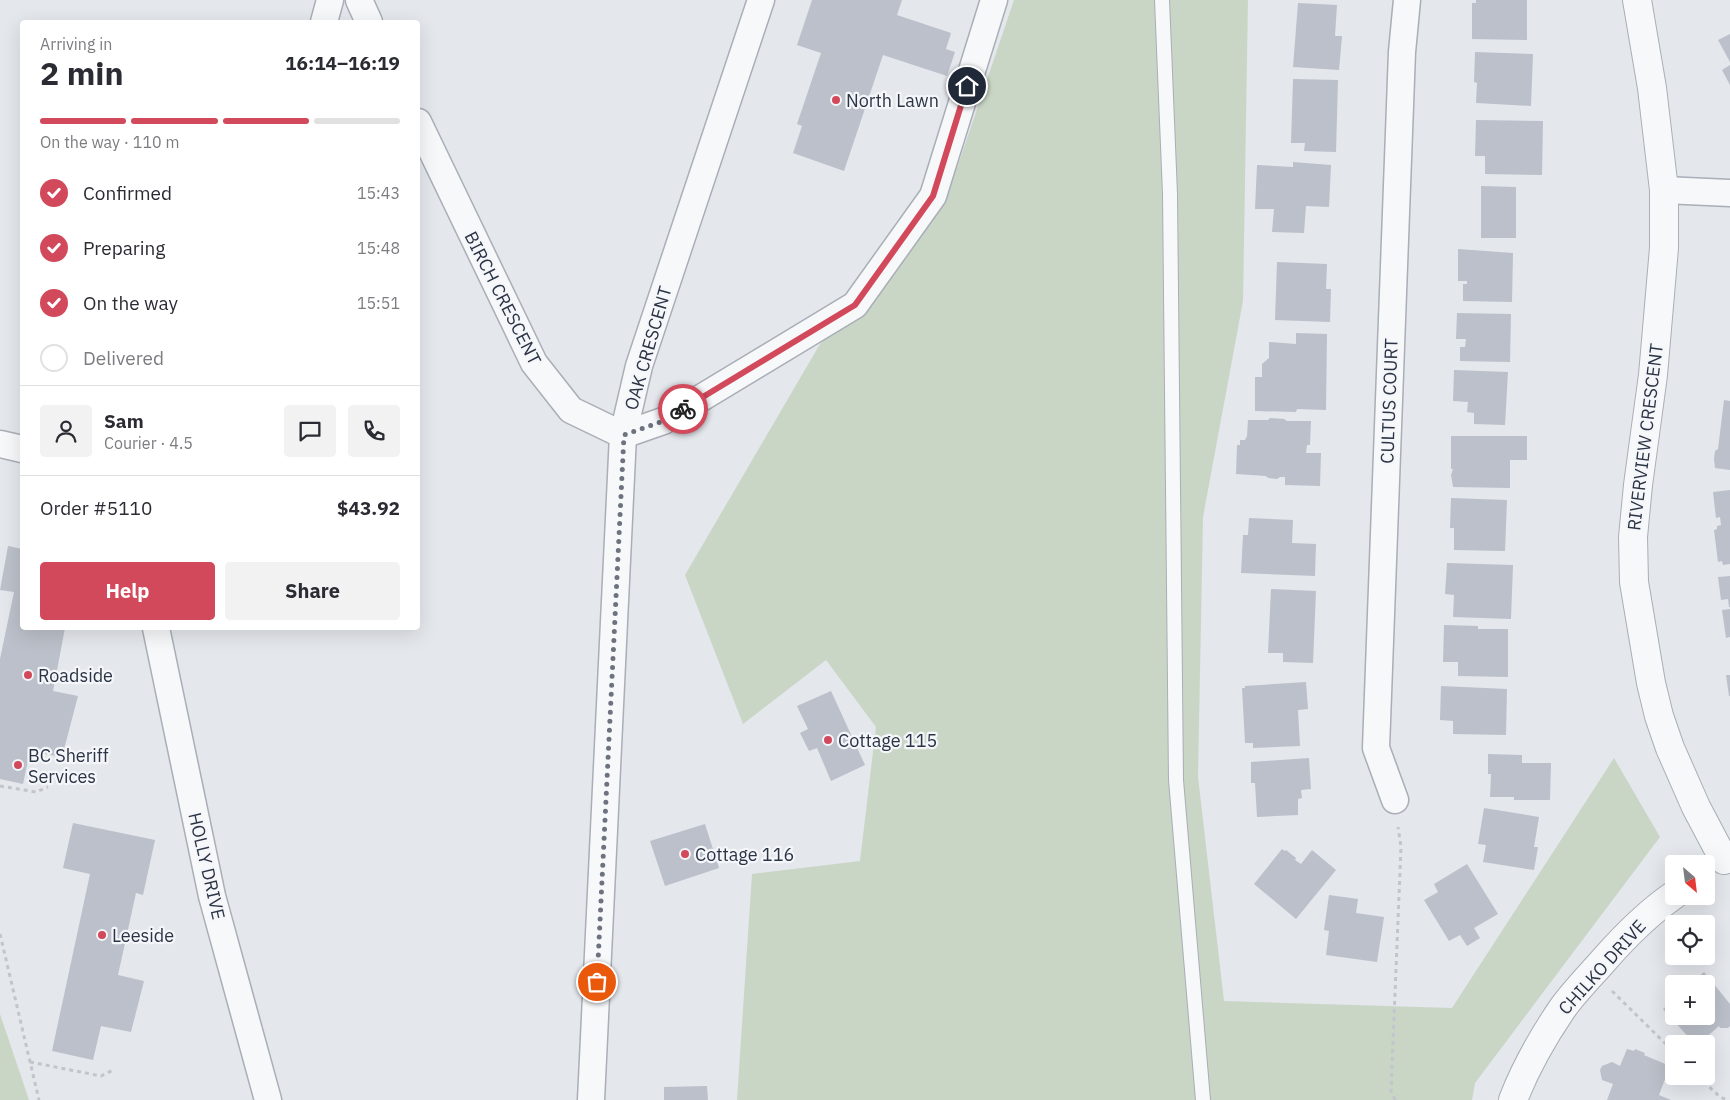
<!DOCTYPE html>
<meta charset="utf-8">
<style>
body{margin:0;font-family:"IBM Plex Sans",sans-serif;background:#f2f2f3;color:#2b2b33;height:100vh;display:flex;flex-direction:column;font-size:19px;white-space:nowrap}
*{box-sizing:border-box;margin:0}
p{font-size:16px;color:#7c7c81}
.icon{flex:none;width:28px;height:28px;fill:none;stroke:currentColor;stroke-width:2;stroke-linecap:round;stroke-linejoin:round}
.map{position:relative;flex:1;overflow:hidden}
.drawer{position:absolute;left:20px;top:20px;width:400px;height:610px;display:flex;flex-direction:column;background:#fff;border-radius:5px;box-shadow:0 5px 20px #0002}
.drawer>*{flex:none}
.needle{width:32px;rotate:152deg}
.controls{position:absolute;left:1665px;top:855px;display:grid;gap:10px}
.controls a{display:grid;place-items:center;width:50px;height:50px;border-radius:5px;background:#fff;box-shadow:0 5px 20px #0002;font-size:25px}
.pin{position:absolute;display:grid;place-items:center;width:42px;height:42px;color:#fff;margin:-21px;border:2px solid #fff;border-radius:50%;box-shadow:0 1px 5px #0007}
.courier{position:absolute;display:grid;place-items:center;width:50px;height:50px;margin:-25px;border:4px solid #d1495b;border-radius:50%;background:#fff;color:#222;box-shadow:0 1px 6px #0007}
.head em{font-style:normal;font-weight:800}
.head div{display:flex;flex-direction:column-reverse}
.head{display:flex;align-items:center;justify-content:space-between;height:85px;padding:0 20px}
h1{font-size:32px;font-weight:800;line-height:38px}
.bar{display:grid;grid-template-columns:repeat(4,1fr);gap:8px 5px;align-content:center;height:60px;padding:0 20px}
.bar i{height:6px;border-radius:4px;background:#e1e1e2}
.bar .active{background:#d1495b}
.bar p{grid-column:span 4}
.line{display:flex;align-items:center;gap:12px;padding:0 20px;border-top:1px solid #e1e1e2}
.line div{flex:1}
.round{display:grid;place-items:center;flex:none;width:52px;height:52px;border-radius:5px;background:#f2f2f3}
ol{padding:0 20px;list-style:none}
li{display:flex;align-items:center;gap:15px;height:55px}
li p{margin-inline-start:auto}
li .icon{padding:5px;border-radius:50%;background:#d1495b;color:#fff;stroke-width:4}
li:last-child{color:#7c7c81}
li i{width:28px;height:28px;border:2px solid #e1e1e2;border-radius:50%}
.action{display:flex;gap:10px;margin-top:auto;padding:10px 20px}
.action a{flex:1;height:58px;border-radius:5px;background:#d1495b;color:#fff;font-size:20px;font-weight:800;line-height:58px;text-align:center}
.action a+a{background:#f2f2f3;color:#2b2b33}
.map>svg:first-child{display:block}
.green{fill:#c9d6c5}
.building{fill:#bbc0ca}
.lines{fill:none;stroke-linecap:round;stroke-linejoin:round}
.service-casing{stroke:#a9aeb7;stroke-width:16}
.minor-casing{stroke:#a9aeb7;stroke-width:29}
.tertiary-casing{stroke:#a9aeb7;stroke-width:30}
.path{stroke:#c2c5cb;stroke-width:3;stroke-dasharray:4 4;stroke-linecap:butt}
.service{stroke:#f7f8fa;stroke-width:14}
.minor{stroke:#f7f8fa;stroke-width:26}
.tertiary{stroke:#f7f8fa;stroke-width:28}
.done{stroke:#6c737f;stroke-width:5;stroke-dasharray:0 9}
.route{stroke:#d1495b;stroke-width:6}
.poi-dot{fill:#d1495b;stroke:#f4f6f9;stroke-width:2}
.labels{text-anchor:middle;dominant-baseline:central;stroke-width:4.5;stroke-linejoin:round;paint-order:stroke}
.poi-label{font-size:18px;fill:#2b3445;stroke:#f4f6f9;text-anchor:start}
.street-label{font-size:18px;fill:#2b3445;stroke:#f4f6f9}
</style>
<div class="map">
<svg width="1730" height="1100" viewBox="0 0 1730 1100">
<rect width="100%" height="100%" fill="#e4e7ec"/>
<g class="green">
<path d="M1014 0H1248L1243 301 1203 517 1198 777 1224 1001 1452 1008 1614 758 1660 837 1475 1083 1472 1100H737L752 874 860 861 876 727 826 660 743 724 685 575 820 344 895 271 957 168Z"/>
<path d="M0 1014 29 1100H0Z"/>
</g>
<g class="building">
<path d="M812 0H902L897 15 951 33 946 49 955 52 947 76 883 55 844 171 793 153 802 126 797 124 821 53 797 45Z"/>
<path d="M1476 0H1527V40L1472 39V3H1476Z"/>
<path d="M1298 3 1337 5 1335 36H1342L1339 70 1293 67Z"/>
<path d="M1730 34V62L1718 40Z"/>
<path d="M1475 52 1533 54 1531 106 1476 103 1477 83 1474 82Z"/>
<path d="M1730 65V85L1722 70Z"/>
<path d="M1293 79 1338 80 1336 152 1304 151 1305 143H1291Z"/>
<path d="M1476 120 1543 121 1542 175 1485 174V156H1475Z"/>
<path d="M1293 162 1331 165 1329 207 1306 206 1304 233 1272 232 1274 209H1255L1257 165 1293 167Z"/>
<path d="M1481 186 1516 187V238H1481Z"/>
<path d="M1458 249 1513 253 1512 302 1463 301V284H1467V281H1458Z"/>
<path d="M1277 262 1327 264 1326 289H1331L1330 322 1275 320Z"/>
<path d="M1457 313 1511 314 1510 362 1460 361V347H1465L1466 339H1456Z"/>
<path d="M1296 333 1327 334 1326 410 1297 409 1296 412 1255 411V377H1262V364L1269 358V342L1296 344Z"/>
<path d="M1454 370 1508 372 1505 425 1474 424V413L1467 412 1468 402 1453 401Z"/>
<path d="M1724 400 1730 401V470L1715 468 1714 459 1715 451 1718 449Z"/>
<path d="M1270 418 1284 419 1287 421H1311L1310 445H1307L1306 453H1321L1320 486 1285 485V477H1280L1277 479 1268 478 1266 476 1236 474 1237 445H1240V440H1245L1247 436 1248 420H1268Z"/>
<path d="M1451 436H1527V460H1510V488L1453 487 1451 475 1453 469H1451Z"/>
<path d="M1730 490V564L1723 565 1722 561 1718 562 1714 530 1717 529V526L1721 525 1720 517 1716 518 1713 492Z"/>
<path d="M1451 498 1507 500 1505 551 1454 550V528H1450Z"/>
<path d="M1249 518 1293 520 1292 543 1316 544 1315 576 1241 573 1243 535H1248Z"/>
<path d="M8 546 22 549V628H65L53 691 78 696 62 757 30 751 23 784 0 779V659L14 592 0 590Z"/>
<path d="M1447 563 1513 565 1511 619 1453 617 1454 595 1445 594Z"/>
<path d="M1730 576V607H1729L1728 599 1721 600 1718 577Z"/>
<path d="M1271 589 1316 591 1313 663 1283 662V653H1268Z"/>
<path d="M1730 609V637L1726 638 1722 610Z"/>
<path d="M1444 625 1478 626V629H1508V677L1458 676V662H1443Z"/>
<path d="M1726 675H1730V696H1729Z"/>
<path d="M1306 682 1308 709 1298 710 1300 746 1253 748V743H1245L1242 688H1245V686Z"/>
<path d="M1441 686 1507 689 1506 735 1453 734V721L1440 720Z"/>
<path d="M831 691 865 765 831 781 817 748 809 751 800 733 808 729 797 706Z"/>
<path d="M1488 754 1522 755V763H1551L1550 800H1514V797H1490L1491 774H1488Z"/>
<path d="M1309 758 1311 789 1301 790 1302 798 1298 799V815L1257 817 1255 783H1251V762Z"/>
<path d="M1484 808 1539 817 1534 847H1538L1534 870 1483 862 1486 845 1478 844Z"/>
<path d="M73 823 155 840 143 895 136 893 118 975 144 981 131 1032 101 1026 93 1060 52 1051 90 874 63 868Z"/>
<path d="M705 824 719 868 665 886 650 841Z"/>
<path d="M1282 849 1285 851 1286 850 1296 858 1295 860 1301 864 1312 850 1336 870 1296 919 1254 884Z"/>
<path d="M1467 864 1498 914 1474 928 1480 938 1467 946 1460 935 1449 941 1424 900 1438 892 1434 884Z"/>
<path d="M1329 895 1358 899 1356 913 1384 917 1377 962 1326 955 1329 931 1324 930Z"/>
<path d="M1704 972 1730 1004V1026L1728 1028H1720L1719 1026 1702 1041 1699 1037 1693 1042 1663 1009 1674 999V1016H1706V984H1690Z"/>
<path d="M1627 1049 1634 1051 1635 1049 1645 1053 1644 1055 1670 1066 1659 1095 1671 1100H1607L1613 1084 1602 1080 1600 1070 1602 1066 1612 1062 1620 1066Z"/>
<path d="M707 1086 708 1100H664V1087Z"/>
</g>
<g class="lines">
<g class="service-casing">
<path id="service" d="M1162 0 1170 194 1176 780 1203 1100"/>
</g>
<g class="minor-casing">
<g id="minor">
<path d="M359 0 369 22"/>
<path d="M324 22 330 0"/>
<path d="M418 122 534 363 571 410 623 435 663 421 855 305 933 196 994 0"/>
<path d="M1664 190 1730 193"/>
<path d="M0 444 22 449"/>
<path d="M156 628 212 896 268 1100"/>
<path d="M1395 800 1376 748 1402 52 1407 0"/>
<path d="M591 1100 623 435 639 366 761 0"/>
</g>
</g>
<g class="tertiary-casing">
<g id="tertiary">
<path d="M1637 0 1652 88 1664 190V248L1653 375 1638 485 1633 537 1634 582 1651 683 1659 716 1670 748 1696 807 1724 860"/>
<path d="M1513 1100C1525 1069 1543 1037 1562 1009 1574 992 1590 976 1604 960 1625 936 1648 913 1674 895"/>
</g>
</g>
<g class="path">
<path d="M0 786 36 792 48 787"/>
<path d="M0 934 39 1100"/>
<path d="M1612 991 1674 1052"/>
<path d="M30 1062 101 1076 113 1070"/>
<path d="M1698 1076 1720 1097 1727 1100"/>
<path d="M1395 1100 1391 1091 1401 847 1398 827"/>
</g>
<use href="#service" class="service"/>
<use href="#minor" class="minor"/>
<use href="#tertiary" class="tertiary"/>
</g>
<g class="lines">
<path class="done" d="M597 982 624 435 663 421 683 409"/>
<path class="route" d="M683 409 855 305 933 196 967 86"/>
</g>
<g class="poi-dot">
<circle cx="836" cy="100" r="5"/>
<circle cx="28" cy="675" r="5"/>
<circle cx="828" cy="740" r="5"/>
<circle cx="18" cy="765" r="5"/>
<circle cx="685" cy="854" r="5"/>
<circle cx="102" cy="935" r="5"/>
</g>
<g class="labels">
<g class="poi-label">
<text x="846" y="100">North Lawn</text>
<text x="38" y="675">Roadside</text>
<text x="838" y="740">Cottage 115</text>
<text x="28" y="755">BC Sheriff<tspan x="28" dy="21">Services</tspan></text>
<text x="695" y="854">Cottage 116</text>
<text x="112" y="935">Leeside</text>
</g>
<g class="street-label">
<text transform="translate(503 298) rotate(63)">BIRCH CRESCENT</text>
<text transform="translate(648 348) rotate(-74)">OAK CRESCENT</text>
<text transform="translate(1389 401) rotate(-88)">CULTUS COURT</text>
<text transform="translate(1645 437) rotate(-83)">RIVERVIEW CRESCENT</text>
<text transform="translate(207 866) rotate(77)">HOLLY DRIVE</text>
<text transform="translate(1602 967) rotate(-48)">CHILKO DRIVE</text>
</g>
</g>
</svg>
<div class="controls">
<a><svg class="needle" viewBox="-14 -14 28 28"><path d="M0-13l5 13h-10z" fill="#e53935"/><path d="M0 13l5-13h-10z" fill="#7c7c81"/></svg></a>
<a><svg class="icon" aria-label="locate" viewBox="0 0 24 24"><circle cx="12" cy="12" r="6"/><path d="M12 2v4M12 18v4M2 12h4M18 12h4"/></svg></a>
<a>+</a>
<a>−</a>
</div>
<div class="pin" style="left:597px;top:982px;background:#ea580c"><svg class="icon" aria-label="bag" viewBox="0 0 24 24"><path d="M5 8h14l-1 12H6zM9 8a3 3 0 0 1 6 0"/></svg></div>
<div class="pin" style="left:967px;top:86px;background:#1f2937"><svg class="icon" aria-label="home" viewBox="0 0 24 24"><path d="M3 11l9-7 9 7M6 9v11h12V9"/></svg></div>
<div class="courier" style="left:683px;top:409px"><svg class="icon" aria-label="bike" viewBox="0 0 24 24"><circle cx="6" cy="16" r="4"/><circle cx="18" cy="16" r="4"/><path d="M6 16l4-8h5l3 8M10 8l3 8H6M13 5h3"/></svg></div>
<section class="drawer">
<div class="head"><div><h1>2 min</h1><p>Arriving in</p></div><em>16:14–16:19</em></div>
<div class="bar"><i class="active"></i><i class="active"></i><i class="active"></i><i></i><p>On the way · 110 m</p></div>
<ol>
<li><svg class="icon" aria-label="check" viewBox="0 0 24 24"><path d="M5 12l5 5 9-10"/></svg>Confirmed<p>15:43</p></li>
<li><svg class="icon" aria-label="check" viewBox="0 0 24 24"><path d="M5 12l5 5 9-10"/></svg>Preparing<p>15:48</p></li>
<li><svg class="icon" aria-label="check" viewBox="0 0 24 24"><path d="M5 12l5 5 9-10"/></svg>On the way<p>15:51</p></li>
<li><i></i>Delivered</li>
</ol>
<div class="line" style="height:90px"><a class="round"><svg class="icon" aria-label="person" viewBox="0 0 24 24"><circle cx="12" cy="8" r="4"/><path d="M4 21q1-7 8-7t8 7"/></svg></a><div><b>Sam</b><p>Courier · 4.5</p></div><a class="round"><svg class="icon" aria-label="chat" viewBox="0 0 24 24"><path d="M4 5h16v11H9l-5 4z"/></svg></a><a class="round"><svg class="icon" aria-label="phone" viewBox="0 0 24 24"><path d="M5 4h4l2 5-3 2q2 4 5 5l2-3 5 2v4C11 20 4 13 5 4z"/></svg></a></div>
<div class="line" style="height:65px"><div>Order #5110</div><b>$43.92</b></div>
<div class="action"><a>Help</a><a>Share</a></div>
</section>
</div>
